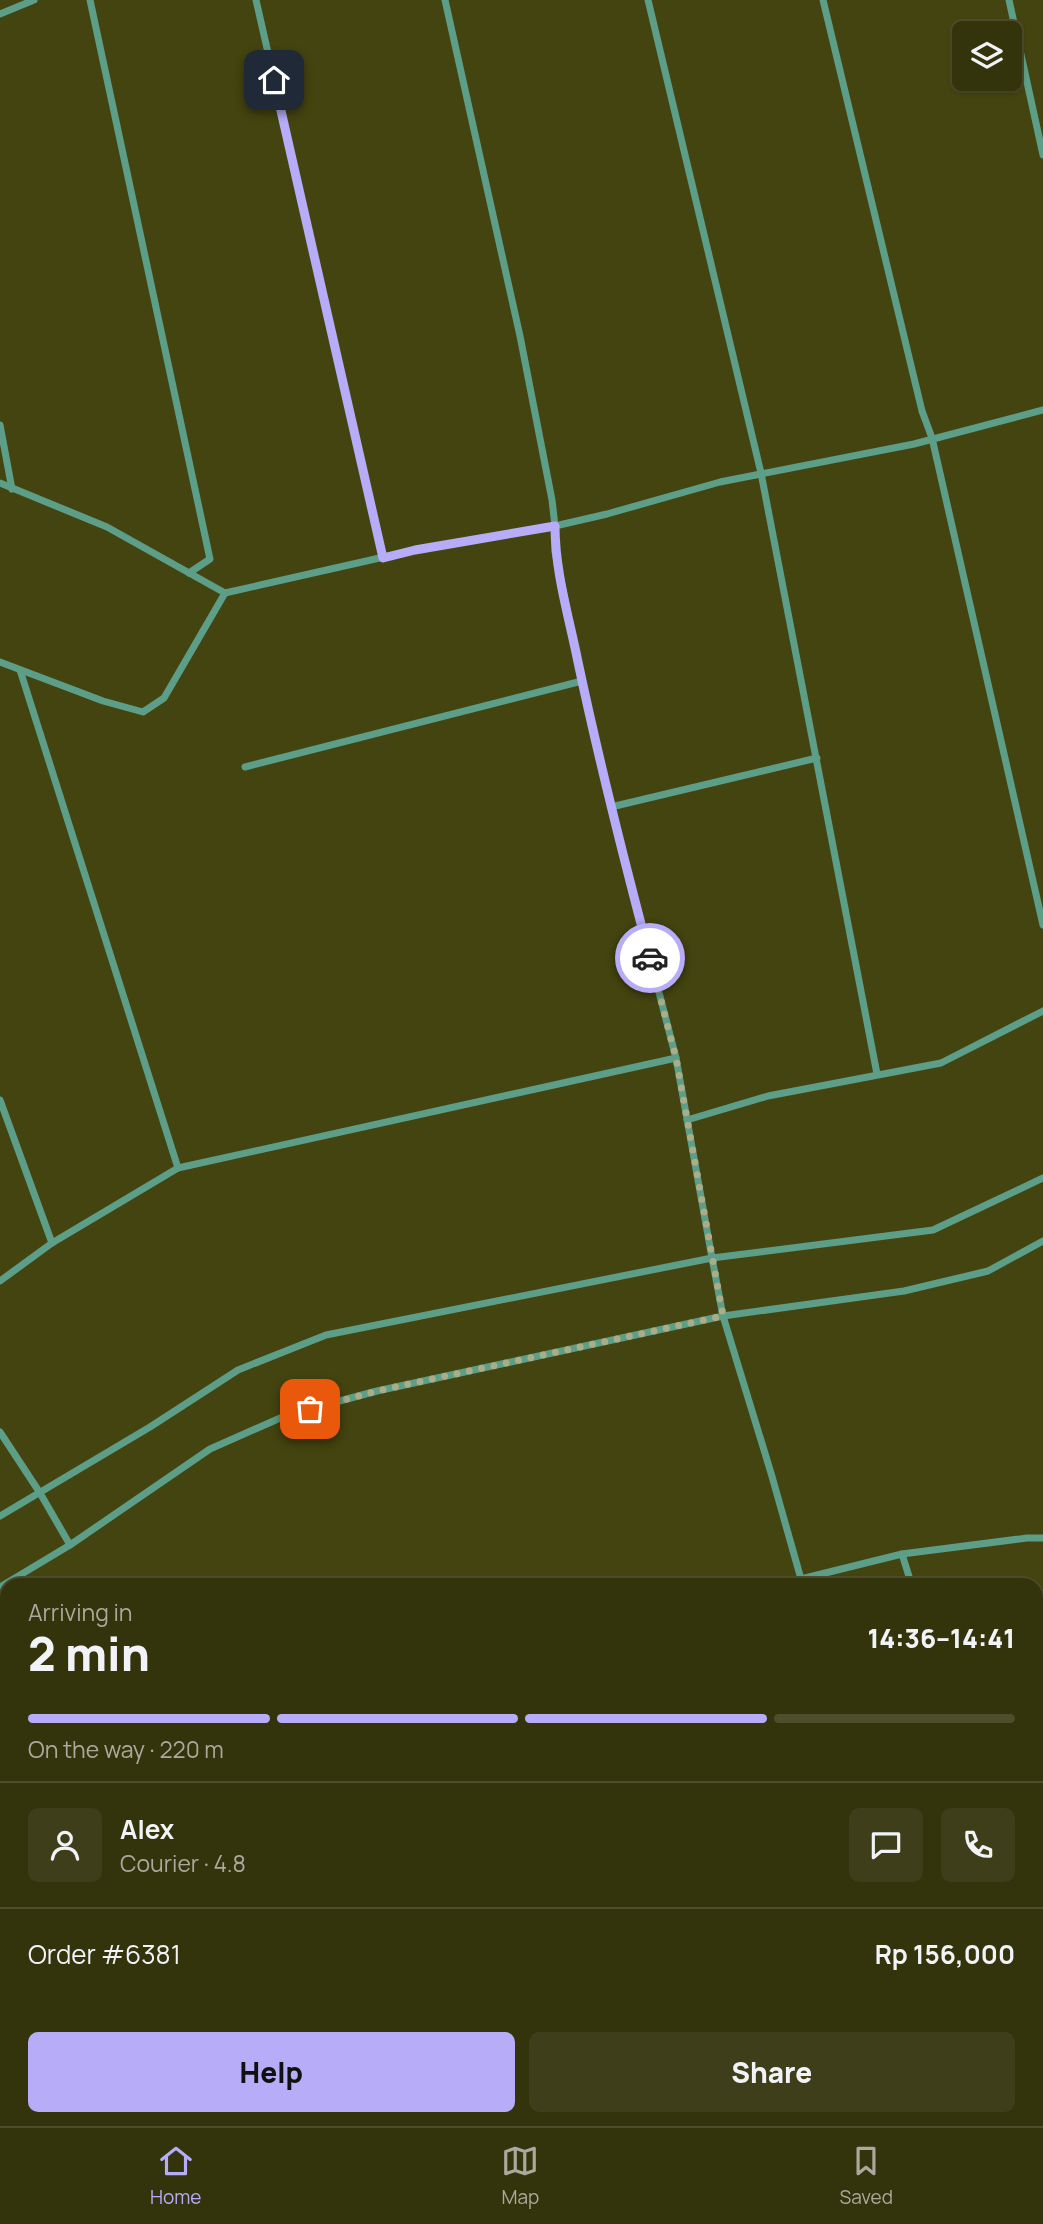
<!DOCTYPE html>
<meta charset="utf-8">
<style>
body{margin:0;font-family:Manrope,sans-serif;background:#3e3f1a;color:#f1f3f6;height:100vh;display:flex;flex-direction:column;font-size:26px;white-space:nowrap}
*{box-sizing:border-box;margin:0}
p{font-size:23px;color:#a9aa9d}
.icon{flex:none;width:38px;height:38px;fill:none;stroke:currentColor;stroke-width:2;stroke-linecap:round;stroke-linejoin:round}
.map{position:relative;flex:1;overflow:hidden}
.sheet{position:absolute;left:0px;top:1578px;width:1043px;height:548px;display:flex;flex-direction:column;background:#33330c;border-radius:21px 21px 0 0;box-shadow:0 2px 5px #0004,0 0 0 2px #4e4e2d}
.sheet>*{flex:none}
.fabs{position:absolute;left:952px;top:21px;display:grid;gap:14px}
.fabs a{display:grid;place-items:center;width:70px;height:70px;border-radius:10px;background:#33330c;box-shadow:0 2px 5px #0004,0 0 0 2px #4e4e2d;font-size:35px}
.pin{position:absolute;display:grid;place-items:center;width:60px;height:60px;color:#fff;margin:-30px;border-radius:14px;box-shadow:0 4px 10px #0006}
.courier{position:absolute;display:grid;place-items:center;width:70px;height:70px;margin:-35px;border:5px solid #b6acf8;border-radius:50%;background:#fff;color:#222;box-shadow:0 2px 9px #0007}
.overview em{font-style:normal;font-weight:800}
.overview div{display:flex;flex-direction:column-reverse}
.overview{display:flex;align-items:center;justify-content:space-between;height:119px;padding:0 28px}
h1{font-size:46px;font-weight:800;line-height:52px}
.bar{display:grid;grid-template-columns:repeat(4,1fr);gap:10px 7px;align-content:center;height:84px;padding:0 28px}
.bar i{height:9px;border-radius:5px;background:#4e4e2d}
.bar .current{background:#b6acf8}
.bar p{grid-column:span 4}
.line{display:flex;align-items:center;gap:18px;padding:0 28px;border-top:2px solid #4e4e2d}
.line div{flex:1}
.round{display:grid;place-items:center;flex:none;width:74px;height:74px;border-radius:10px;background:#3e3f1a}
.cta{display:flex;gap:14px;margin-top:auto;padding:14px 28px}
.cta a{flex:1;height:80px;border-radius:10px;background:#b6acf8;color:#111;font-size:28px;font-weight:800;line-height:80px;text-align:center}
.cta a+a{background:#3e3f1a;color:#f1f3f6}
.menu{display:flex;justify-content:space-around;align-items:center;height:98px;border-top:2px solid #4e4e2d;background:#33330c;font-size:19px;color:#a9aa9d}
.menu a{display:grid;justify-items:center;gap:4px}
.menu .current{color:#b6acf8}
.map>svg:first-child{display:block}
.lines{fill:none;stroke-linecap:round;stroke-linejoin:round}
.minor{stroke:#5c9e87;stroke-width:7}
.done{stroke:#abad89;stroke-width:7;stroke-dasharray:0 12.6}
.route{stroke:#b6acf8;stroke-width:9}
</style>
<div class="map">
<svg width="1043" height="2126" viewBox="0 0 1043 2126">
<rect width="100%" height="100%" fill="#444410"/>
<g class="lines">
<g class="minor">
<path d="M90 0 210 559 189 573"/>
<path d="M256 0 383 558"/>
<path d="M648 0 761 473 877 1074"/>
<path d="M823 0 922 411 932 438 1043 925"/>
<path d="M1009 0 1043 155"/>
<path d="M0 14 34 0"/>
<path d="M1043 410 914 444 720 482 607 514 555 526V552L582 681 611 807 676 1058 712 1258 933 1230 1043 1178"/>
<path d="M0 425 12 489"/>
<path d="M0 483 107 527 225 593"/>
<path d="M0 662 103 701 143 712 164 698 225 593 415 550 555 526 552 500 520 336 445 0"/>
<path d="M20 670 178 1168"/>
<path d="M245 767 582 681"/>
<path d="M611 807 817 758"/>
<path d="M0 1100 52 1243"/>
<path d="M687 1120 768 1096 941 1063 1043 1011"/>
<path d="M0 1281 52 1243 178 1168 676 1058"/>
<path d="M0 1432 40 1493 70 1545"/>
<path d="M0 1516 150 1427 238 1370 326 1335 712 1258 723 1316 904 1291 988 1271 1043 1241"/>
<path d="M902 1554 912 1586"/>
<path d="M784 1586 801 1579 902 1554 1027 1538H1043"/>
<path d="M0 1587 70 1545 210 1449 287 1415 377 1391 723 1316 771 1473 801 1579"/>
<path d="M1036 2005 1043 2028"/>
<path d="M628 2119 630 2126"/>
<path d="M730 2119 732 2126"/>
<path d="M901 2119 903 2126"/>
<path d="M408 2126 420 2119"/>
<path d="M1031 2126 1043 2123"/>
</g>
</g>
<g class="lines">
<path class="done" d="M310 1409 377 1391 723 1316 676 1058 650 958"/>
<path class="route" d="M274 80 383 558 415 550 555 526C555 572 569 617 578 662 599 761 624 860 650 958"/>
</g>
</svg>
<div class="fabs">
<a><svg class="icon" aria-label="layers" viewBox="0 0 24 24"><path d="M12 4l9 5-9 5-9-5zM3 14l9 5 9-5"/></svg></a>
</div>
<div class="pin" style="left:310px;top:1409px;background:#ea580c"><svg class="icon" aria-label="bag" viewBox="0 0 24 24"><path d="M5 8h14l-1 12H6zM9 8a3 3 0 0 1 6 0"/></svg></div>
<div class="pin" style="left:274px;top:80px;background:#1f2937"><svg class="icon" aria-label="home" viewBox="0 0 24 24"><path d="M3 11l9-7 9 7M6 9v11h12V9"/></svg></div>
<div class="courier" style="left:650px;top:958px"><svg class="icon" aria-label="car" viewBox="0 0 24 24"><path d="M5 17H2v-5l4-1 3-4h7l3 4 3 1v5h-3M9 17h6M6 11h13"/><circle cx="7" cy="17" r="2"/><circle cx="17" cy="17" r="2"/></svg></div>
<section class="sheet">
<div class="overview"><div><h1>2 min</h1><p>Arriving in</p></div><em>14:36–14:41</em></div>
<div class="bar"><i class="current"></i><i class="current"></i><i class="current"></i><i></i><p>On the way · 220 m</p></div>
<div class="line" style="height:126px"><a class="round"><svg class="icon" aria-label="person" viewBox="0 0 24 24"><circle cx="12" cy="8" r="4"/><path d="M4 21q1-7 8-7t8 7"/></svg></a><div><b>Alex</b><p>Courier · 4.8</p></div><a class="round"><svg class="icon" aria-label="chat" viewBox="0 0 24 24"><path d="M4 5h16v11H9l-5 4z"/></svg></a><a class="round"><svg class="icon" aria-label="phone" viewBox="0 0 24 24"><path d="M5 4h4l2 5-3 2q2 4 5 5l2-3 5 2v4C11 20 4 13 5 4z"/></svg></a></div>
<div class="line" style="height:91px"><div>Order #6381</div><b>Rp 156,000</b></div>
<div class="cta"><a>Help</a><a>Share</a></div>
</section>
</div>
<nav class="menu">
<a class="current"><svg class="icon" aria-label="home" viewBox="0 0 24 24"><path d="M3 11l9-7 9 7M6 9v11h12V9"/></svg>Home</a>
<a><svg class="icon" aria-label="map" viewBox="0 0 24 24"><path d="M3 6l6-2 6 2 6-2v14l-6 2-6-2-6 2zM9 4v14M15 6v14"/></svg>Map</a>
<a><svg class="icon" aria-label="saved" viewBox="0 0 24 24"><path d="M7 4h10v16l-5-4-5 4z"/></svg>Saved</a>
</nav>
